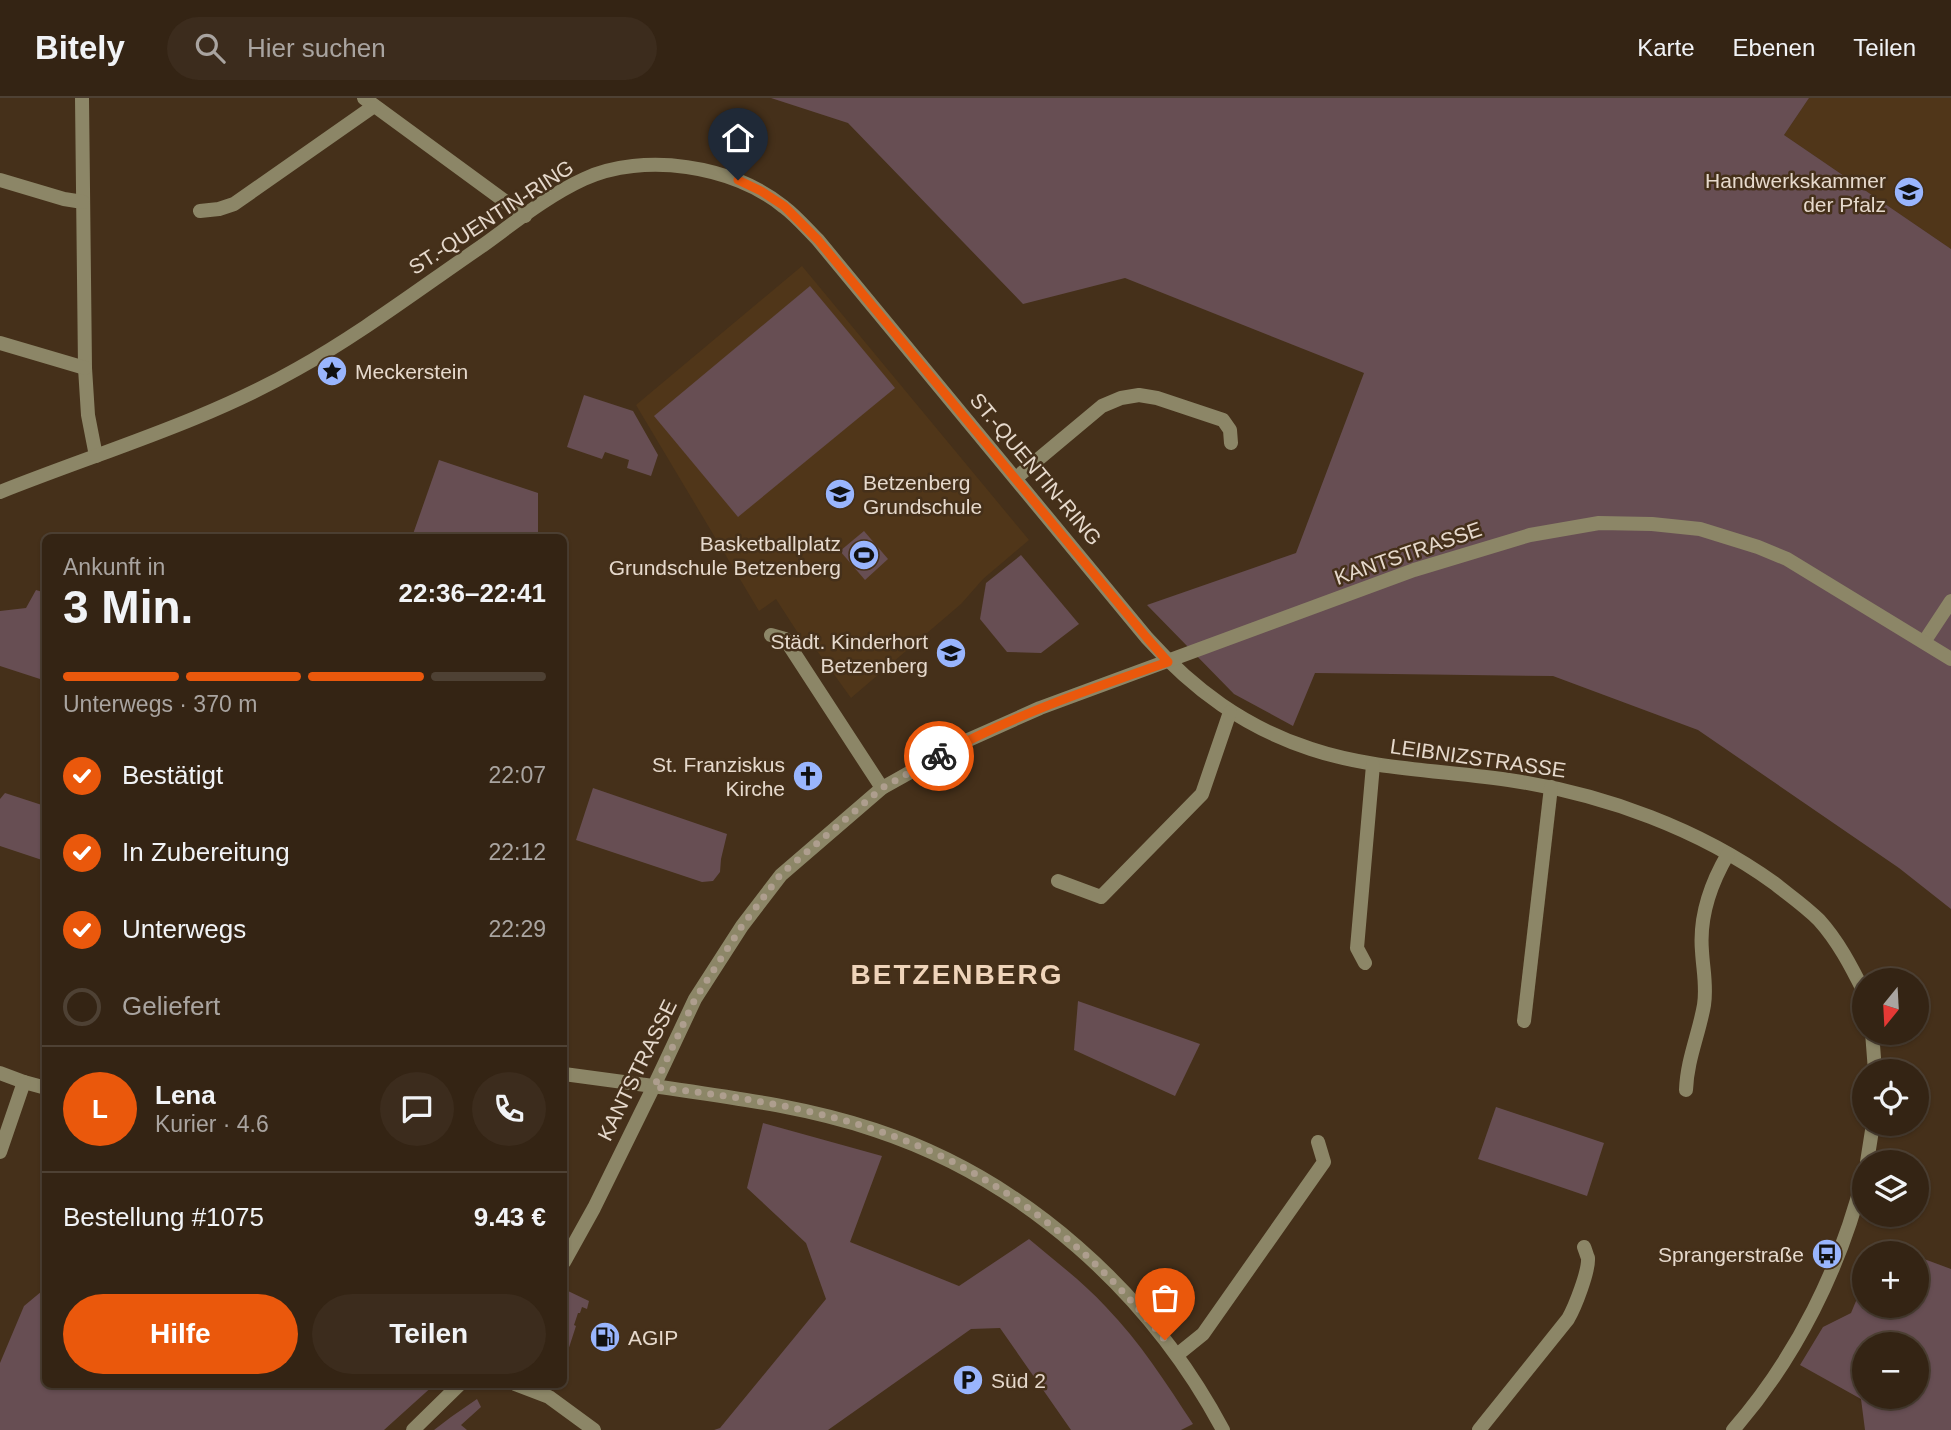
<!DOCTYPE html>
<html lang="de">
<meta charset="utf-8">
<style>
body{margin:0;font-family:Helvetica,sans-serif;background:#3c2c1d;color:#f1f3f6;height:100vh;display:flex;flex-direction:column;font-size:26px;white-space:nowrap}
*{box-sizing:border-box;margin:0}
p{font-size:23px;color:#a9a4a0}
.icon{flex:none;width:38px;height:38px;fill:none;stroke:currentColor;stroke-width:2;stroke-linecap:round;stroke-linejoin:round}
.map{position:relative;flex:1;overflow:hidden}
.side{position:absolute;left:42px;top:436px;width:525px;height:854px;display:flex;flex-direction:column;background:#342414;border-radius:10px;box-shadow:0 2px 5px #0004,0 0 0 2px #4e4134}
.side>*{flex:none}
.needle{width:46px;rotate:198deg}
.fabs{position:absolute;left:1852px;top:870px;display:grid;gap:14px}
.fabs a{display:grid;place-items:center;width:77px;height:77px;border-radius:50%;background:#342414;box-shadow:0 2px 5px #0004,0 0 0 2px #4e4134;font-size:35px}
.pin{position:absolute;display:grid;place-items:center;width:60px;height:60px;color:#fff;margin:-72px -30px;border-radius:50% 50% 50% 0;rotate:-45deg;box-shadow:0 0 7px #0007}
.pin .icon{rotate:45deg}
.courier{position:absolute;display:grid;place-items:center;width:70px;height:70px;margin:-35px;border:5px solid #ea580c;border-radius:50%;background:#fff;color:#222;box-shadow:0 2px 9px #0007}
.headline em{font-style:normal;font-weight:700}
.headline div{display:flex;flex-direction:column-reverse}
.headline{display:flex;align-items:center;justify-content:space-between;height:119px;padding:0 21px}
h1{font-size:46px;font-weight:700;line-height:52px}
.bar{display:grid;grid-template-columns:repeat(4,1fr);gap:10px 7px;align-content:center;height:84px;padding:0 21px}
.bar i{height:9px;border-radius:5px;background:#4e4134}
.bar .active{background:#ea580c}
.bar p{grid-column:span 4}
.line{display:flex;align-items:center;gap:18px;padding:0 21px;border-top:2px solid #4e4134}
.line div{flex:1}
.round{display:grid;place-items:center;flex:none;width:74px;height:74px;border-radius:37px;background:#3c2c1d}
ol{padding:0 21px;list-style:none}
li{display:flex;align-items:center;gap:21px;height:77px}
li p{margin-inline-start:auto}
li .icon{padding:7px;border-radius:50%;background:#ea580c;color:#fff;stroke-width:4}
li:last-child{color:#a9a4a0}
li i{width:38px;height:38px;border:4px solid #4e4134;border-radius:50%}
.button{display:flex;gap:14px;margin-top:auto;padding:14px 21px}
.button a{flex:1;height:80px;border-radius:42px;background:#ea580c;color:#fff;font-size:28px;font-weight:700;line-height:80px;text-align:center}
.button a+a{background:#3c2c1d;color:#f1f3f6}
header{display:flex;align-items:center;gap:42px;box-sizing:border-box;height:98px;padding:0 35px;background:#342414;border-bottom:2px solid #4e4134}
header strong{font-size:33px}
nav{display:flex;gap:38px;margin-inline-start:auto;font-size:24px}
.search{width:490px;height:63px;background:#3c2c1d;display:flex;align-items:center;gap:18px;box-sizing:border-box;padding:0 24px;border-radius:38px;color:#a9a4a0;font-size:26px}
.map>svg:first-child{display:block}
.built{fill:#503619}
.green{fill:#674e53;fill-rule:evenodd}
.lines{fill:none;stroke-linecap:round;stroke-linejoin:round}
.street{stroke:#8c8667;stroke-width:14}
.done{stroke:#ae9e8e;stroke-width:7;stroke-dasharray:0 12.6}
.route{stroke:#ea580c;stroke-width:9}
.labels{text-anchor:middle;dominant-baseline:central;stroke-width:5;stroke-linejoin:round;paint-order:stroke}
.poi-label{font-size:21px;fill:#e6d9cc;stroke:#45301a;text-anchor:end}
.street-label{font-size:21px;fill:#e6d9cc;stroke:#45301a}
.district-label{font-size:28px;font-weight:bold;letter-spacing:2px;fill:#efd4ba;stroke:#45301a}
</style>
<header>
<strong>Bitely</strong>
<div class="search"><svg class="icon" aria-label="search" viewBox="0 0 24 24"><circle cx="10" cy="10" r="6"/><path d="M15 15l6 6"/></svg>Hier suchen</div>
<nav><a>Karte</a><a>Ebenen</a><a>Teilen</a></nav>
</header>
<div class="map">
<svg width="1951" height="1332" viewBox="0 0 1951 1332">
<rect width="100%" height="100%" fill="#45301a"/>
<g class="built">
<path d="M1809 0H1951V151L1784 37Z"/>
<path d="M802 168 1029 442 983 481 961 506 851 600 815 550 805 546 776 501 759 513 636 307Z"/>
</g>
<g class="green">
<path d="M771 0H1809L1784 37 1951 151V811L1899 770 1698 632 1553 578 1315 575 1293 628 1234 596 1147 507 1296 455 1364 275 1125 180 1023 206 848 25Z"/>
<path d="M810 188 895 290 738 419 654 318Z"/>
<path d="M584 297 633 313 658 357 651 378 627 370 629 362 605 354 602 361 567 349Z"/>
<path d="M439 362 538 395V439H412Z"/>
<path d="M864 433 888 461 865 482 840 453Z"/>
<path d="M1021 457 1079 526 1041 555 1007 554 980 521 986 485Z"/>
<path d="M36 492 46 495 45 573 40 581 0 568V513L26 510Z"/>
<path d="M593 690 727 736 721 761 720 774 713 783 702 784 576 742Z"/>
<path d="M5 695 45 708V763L0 748V701Z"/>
<path d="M1078 903 1200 946 1175 998 1074 952Z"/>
<path d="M1496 1009 1604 1045 1587 1098 1478 1061Z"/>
<path d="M763 1025 882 1058 850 1144 959 1188 1029 1141C1055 1163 1083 1184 1106 1209 1140 1244 1166 1285 1193 1326L1181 1332H1071L1000 1230 971 1231 828 1332H714L720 1330 826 1201 806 1145 747 1090Z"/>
<path d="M1916 1158 1951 1171V1332H1865L1861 1301 1800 1267 1823 1229 1851 1215 1864 1184V1208H1916ZM1864 1246H1916V1298H1864Z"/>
<path d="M42 1193H46V1286H435L384 1332H0V1265L24 1208Z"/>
<path d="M568 1193 589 1203 587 1211 582 1209 580 1215H578L574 1227 576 1228 564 1265V1200Z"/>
<path d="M477 1301 481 1309 461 1327 467 1332H434L451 1319Z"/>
</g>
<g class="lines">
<g class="street">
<path d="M82 0 85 270 88 317 96 358"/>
<path d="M364 0 525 118"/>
<path d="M0 82 64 101 83 104"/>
<path d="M200 113 219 111 234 106 374 8"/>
<path d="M0 245 85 270"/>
<path d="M1016 380 1102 308 1121 300 1139 297 1157 300 1223 322 1230 332 1231 345"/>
<path d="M0 394C100 354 204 324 297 271 360 236 422 189 482 148 514 125 547 98 584 81 643 54 733 67 784 109 796 118 807 131 818 142L1147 540C1194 592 1244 629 1311 651 1377 673 1447 672 1515 683 1606 697 1699 731 1774 785 1789 797 1805 808 1819 822 1838 843 1851 868 1864 894"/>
<path d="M771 537 785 541 882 690"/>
<path d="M1924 544 1951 503"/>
<path d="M1058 783 1101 799 1202 696 1230 614"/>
<path d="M1365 865 1357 850 1373 667"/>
<path d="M1524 923 1551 689"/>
<path d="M1872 934 1875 973"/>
<path d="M0 975 24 984 46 990"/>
<path d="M564 976C593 980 623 984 653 988 728 999 803 1008 875 1032 1024 1081 1150 1195 1223 1332"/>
<path d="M1686 992C1687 962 1699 936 1704 907 1707 888 1703 872 1702 853 1699 818 1711 785 1728 756"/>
<path d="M0 1054 24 984"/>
<path d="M1867 1064 1873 1026"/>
<path d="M564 1164 594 1110 654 988 695 901 742 828 781 777 882 690 966 643 1040 610 1414 472 1530 437 1599 425 1652 426 1700 431 1758 449 1787 461 1951 561"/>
<path d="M1177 1257 1203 1236 1324 1064 1318 1044"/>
<path d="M515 1286 549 1299 594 1332"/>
<path d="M413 1332 460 1286"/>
<path d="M1479 1332 1568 1221C1575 1209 1589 1173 1588 1160 1587 1158 1585 1151 1584 1149"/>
<path d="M1733 1332C1796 1260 1841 1169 1864 1076"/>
</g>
</g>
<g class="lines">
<path class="done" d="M939 658 882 690 781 776 742 828 695 901 654 989C755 1000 860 1017 951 1063 1036 1106 1106 1169 1165 1242"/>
<path class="route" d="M738 82 761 93 784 108 818 142 1147 540 1168 564C1090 591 1011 618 939 658"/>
</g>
<defs>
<g id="university-disc" transform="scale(1.575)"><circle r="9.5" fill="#99b5fd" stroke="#45301a"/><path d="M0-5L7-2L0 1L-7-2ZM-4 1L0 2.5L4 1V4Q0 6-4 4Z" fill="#111"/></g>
<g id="sight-disc" transform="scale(1.575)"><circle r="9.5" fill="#99b5fd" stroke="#45301a"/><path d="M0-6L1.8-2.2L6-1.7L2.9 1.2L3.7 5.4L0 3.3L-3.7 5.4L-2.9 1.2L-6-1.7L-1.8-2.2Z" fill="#111"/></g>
<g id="school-disc" transform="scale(1.575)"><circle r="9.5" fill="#99b5fd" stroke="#45301a"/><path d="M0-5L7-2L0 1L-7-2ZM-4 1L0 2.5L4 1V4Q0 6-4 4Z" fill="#111"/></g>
<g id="stadium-disc" transform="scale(1.575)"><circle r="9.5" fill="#99b5fd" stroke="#45301a"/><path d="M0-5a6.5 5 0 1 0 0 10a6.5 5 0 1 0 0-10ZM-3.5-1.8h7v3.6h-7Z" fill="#111"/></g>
<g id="church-disc" transform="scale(1.575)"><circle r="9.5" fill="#99b5fd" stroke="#45301a"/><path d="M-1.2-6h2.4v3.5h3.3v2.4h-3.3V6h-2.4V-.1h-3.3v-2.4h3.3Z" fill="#111"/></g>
<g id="bus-disc" transform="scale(1.575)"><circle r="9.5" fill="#99b5fd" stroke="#45301a"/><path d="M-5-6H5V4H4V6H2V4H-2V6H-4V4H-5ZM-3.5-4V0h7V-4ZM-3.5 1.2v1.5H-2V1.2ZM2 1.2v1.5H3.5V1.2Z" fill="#111"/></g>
<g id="fuel-disc" transform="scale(1.575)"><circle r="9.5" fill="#99b5fd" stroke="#45301a"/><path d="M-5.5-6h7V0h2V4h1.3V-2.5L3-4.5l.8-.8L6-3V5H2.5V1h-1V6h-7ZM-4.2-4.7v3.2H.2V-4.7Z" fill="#111"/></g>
<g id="parking-disc" transform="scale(1.575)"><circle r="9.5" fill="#99b5fd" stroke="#45301a"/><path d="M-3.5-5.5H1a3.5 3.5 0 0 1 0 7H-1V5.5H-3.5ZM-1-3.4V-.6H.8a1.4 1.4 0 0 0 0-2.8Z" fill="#111"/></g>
</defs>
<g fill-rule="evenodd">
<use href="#university-disc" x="1909" y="94"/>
<use href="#sight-disc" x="332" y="273"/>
<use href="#school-disc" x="840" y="396"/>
<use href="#stadium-disc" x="864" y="457"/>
<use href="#school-disc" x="951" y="555"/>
<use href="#church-disc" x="808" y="678"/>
<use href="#bus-disc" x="1827" y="1156"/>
<use href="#fuel-disc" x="605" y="1239"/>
<use href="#parking-disc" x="968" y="1282"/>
</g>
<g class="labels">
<g class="poi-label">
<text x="1886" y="82">Handwerkskammer<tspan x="1886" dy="24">der Pfalz</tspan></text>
<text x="355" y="273" text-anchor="start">Meckerstein</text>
<text x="863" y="384" text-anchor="start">Betzenberg<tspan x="863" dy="24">Grundschule</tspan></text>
<text x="841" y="445">Basketballplatz<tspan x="841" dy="24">Grundschule Betzenberg</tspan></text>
<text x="928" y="543">Städt. Kinderhort<tspan x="928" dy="24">Betzenberg</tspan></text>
<text x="785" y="666">St. Franziskus<tspan x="785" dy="24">Kirche</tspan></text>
<text x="1804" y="1156">Sprangerstraße</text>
<text x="628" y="1239" text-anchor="start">AGIP</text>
<text x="991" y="1282" text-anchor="start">Süd 2</text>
</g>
<g class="street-label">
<text transform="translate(491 119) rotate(-33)">ST.-QUENTIN-RING</text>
<text transform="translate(1036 371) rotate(50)">ST.-QUENTIN-RING</text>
<text transform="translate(1408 455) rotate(-19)">KANTSTRASSE</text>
<text transform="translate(1478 660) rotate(8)">LEIBNIZSTRASSE</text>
<text transform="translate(637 972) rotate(-64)">KANTSTRASSE</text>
</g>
<g class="district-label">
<text x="957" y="876">BETZENBERG</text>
</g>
</g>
</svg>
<div class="fabs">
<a><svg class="needle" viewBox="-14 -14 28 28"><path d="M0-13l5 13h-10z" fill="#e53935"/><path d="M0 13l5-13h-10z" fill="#a9a4a0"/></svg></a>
<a><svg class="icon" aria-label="locate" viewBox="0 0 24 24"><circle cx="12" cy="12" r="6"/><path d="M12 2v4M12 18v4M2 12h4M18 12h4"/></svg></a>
<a><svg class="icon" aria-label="layers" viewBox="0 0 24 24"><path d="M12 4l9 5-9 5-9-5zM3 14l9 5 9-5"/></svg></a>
<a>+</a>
<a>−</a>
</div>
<div class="pin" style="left:1165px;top:1242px;background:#ea580c"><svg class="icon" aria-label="bag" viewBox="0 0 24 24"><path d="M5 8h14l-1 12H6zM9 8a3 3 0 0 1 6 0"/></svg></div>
<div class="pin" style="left:738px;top:82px;background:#1f2937"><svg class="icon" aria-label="home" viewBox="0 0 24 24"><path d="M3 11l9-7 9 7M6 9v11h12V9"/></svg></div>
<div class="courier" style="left:939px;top:658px"><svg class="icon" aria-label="bike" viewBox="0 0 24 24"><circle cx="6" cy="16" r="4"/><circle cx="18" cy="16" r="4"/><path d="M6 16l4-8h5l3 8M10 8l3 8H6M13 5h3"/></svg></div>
<section class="side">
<div class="headline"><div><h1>3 Min.</h1><p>Ankunft in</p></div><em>22:36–22:41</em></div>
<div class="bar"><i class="active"></i><i class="active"></i><i class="active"></i><i></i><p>Unterwegs · 370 m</p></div>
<ol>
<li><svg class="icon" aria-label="check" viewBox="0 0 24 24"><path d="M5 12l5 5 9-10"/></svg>Bestätigt<p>22:07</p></li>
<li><svg class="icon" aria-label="check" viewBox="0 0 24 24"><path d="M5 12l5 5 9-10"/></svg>In Zubereitung<p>22:12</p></li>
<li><svg class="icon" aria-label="check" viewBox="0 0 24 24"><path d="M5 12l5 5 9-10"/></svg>Unterwegs<p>22:29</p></li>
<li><i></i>Geliefert</li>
</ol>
<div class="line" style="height:126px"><b class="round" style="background:#ea580c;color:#fff">L</b><div><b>Lena</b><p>Kurier · 4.6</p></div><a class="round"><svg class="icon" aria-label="chat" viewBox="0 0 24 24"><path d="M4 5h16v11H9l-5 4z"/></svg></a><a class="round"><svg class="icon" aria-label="phone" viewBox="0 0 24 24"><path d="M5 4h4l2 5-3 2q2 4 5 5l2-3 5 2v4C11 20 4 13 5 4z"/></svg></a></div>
<div class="line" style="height:91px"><div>Bestellung #1075</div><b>9.43 €</b></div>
<div class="button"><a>Hilfe</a><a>Teilen</a></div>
</section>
</div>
